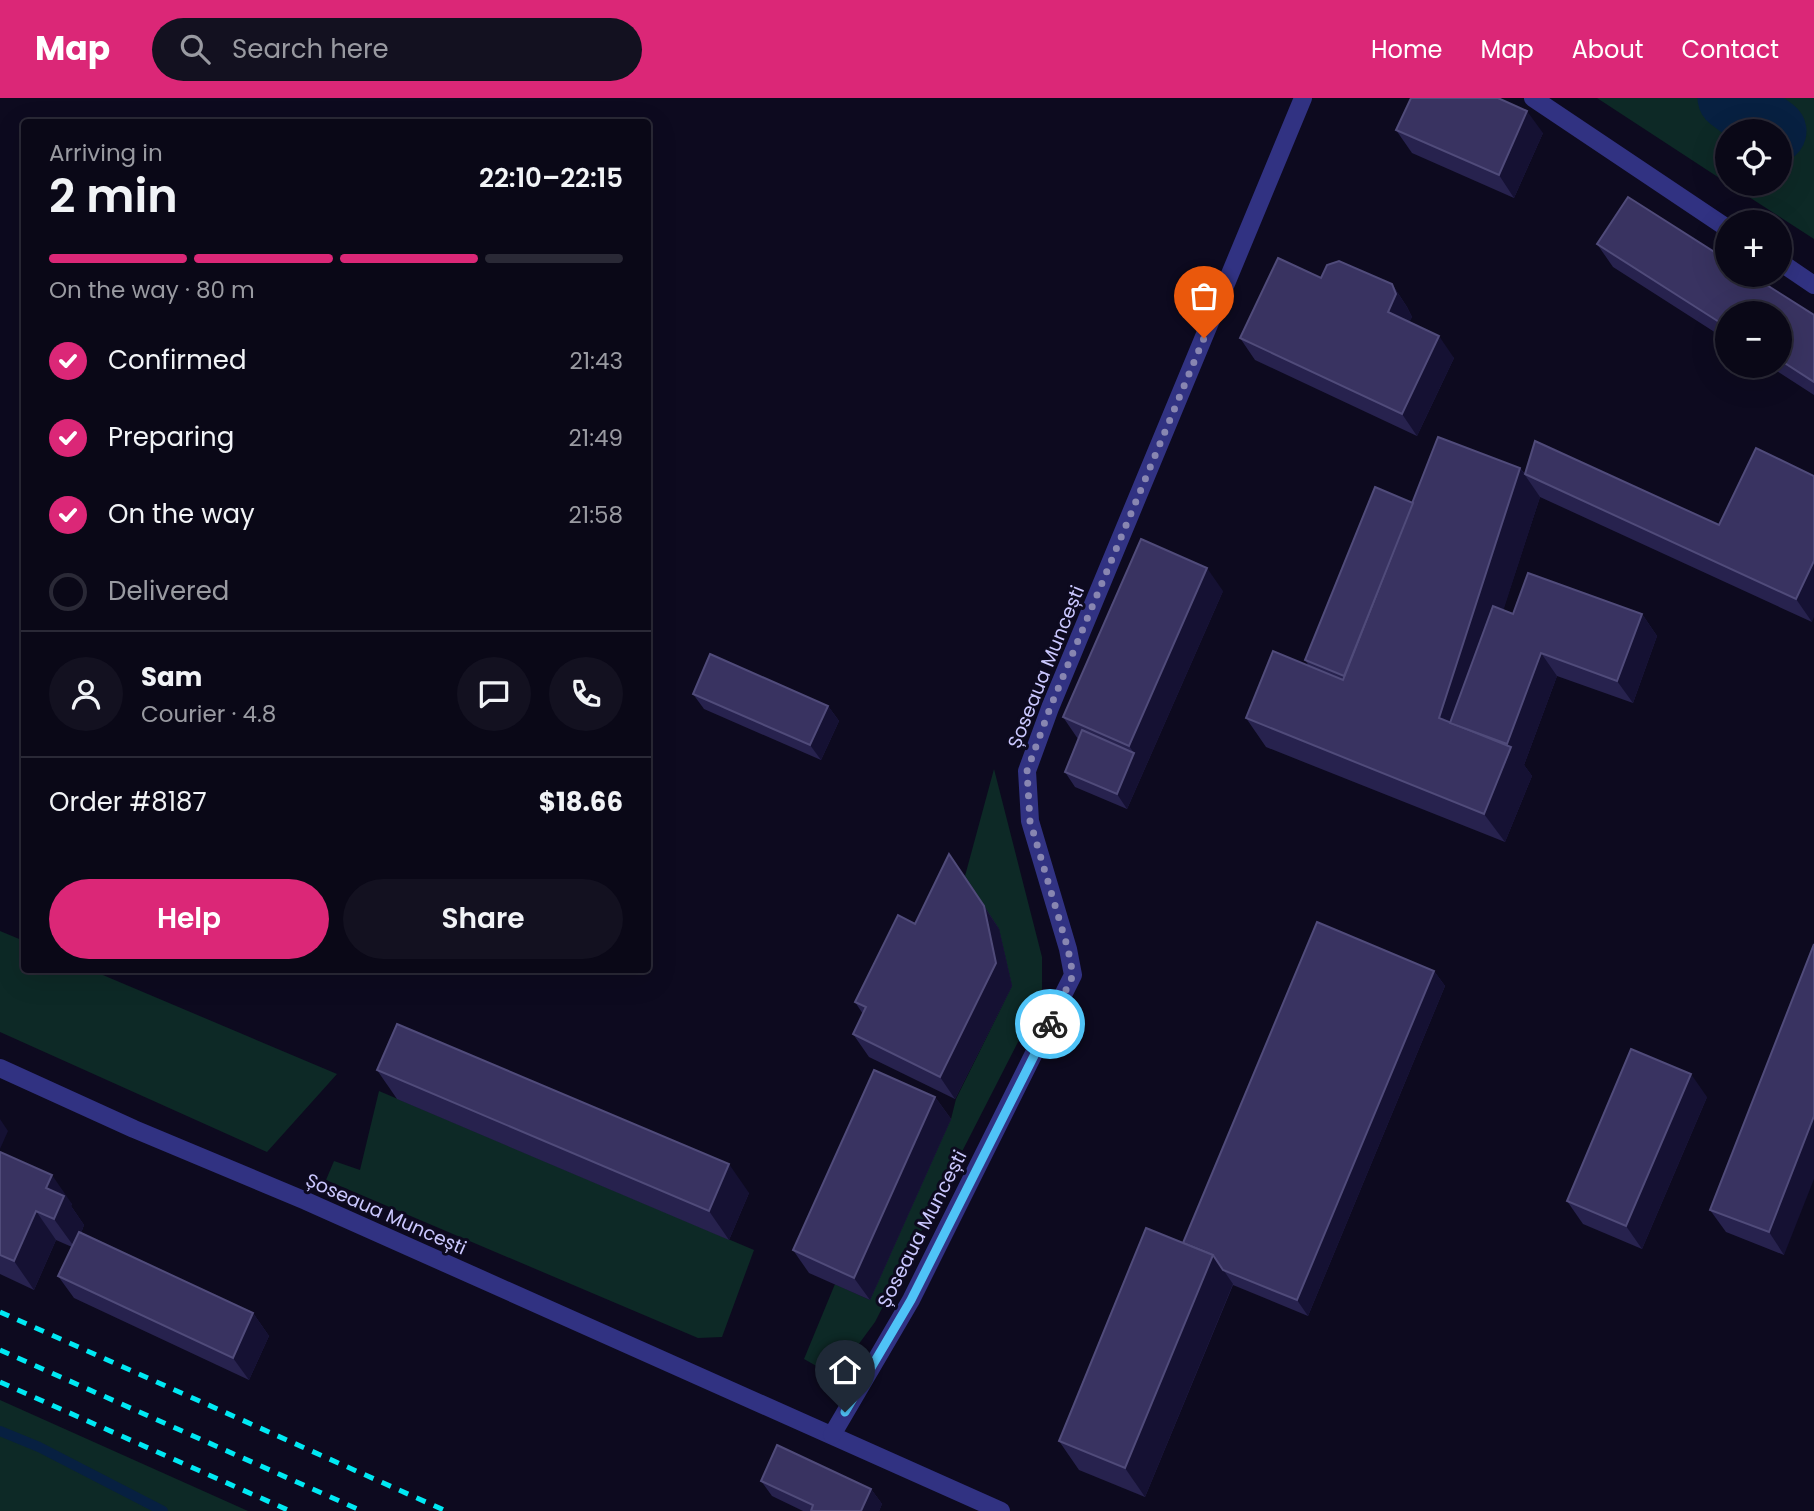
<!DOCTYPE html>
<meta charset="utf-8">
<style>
body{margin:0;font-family:Poppins,sans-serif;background:#131120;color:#f1f3f6;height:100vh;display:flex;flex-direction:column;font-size:26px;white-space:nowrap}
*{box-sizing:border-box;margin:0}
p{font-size:23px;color:#999aa1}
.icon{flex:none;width:38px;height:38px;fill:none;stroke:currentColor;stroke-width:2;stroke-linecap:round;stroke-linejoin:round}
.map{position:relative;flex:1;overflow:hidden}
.panel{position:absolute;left:21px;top:21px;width:630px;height:854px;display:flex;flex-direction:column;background:#0a0817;border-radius:7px;box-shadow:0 7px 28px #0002,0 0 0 2px #2a2936}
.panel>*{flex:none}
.controls{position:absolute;left:1715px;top:21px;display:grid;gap:14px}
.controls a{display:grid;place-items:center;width:77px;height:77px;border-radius:50%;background:#0a0817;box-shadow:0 7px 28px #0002,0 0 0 2px #2a2936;font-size:35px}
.pin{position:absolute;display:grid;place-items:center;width:60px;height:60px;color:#fff;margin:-72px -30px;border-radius:50% 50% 50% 0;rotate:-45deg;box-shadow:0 0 7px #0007}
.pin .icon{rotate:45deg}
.courier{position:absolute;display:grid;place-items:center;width:70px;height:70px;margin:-35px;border:5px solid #4fc3f7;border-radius:50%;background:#fff;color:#222;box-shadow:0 2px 9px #0007}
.headline em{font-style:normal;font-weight:600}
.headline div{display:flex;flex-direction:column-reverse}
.headline{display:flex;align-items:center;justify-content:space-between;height:119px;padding:0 28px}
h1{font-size:46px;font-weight:600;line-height:52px}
.bar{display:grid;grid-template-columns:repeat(4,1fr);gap:10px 7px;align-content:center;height:84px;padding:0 28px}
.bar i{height:9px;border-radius:5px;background:#2a2936}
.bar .current{background:#db2777}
.bar p{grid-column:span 4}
.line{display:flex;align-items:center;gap:18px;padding:0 28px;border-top:2px solid #2a2936}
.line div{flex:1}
.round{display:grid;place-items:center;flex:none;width:74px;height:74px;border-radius:37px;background:#131120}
ol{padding:0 28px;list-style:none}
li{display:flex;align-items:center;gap:21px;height:77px}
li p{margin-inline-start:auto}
li .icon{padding:7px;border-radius:50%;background:#db2777;color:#fff;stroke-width:4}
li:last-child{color:#999aa1}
li i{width:38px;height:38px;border:4px solid #2a2936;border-radius:50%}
.primary-button{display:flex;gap:14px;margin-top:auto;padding:14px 28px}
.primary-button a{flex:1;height:80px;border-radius:42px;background:#db2777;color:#fff;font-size:28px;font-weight:600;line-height:80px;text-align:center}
.primary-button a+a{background:#131120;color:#f1f3f6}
header{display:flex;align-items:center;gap:42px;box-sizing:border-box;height:98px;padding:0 35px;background:#db2777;color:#fff}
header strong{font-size:33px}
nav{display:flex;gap:38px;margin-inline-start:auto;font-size:24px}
.search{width:490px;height:63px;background:#131120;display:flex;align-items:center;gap:18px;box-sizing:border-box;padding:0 24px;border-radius:38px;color:#999aa1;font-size:26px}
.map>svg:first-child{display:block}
.green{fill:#0d2926}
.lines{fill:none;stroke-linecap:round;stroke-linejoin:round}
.stream{stroke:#072041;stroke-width:10}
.river{stroke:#072041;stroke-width:65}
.minor{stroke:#313282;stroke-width:18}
.rail{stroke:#00e9f3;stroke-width:5;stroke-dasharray:10 9;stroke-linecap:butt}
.wall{fill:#27224e}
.shaded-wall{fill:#151133}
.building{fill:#393361;stroke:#504b7a;stroke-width:2}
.done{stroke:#8886b1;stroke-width:7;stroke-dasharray:0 12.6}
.route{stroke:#4fc3f7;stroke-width:9}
.labels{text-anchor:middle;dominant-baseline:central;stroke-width:6;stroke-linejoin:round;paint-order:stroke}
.street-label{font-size:19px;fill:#cbc8ff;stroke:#0d0a1f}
</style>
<header>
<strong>Map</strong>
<div class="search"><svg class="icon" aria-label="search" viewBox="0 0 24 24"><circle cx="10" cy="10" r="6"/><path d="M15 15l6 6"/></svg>Search here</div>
<nav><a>Home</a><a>Map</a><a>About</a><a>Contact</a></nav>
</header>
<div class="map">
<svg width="1814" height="1413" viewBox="0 0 1814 1413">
<rect width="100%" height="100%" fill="#0d0a1f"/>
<g class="green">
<path d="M1597 0H1814V141L1729 86H1780V33H1727V85Z"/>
<path d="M994 671 1042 859V897L875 1224 847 1262 820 1270 804 1261 835 1186 870 1202 951 1021 956 1001 1012 888 999 831 965 778Z"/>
<path d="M0 833 24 843V872H91L337 976 267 1054 0 934Z"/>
<path d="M379 993 754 1152 722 1239 698 1240 326 1082 334 1063 360 1072Z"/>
<path d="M0 1302 248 1413H0Z"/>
</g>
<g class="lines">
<path class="stream" d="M0 1333 39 1349 163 1413"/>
<path class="river" d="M1730 0 1774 33"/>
<g class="minor">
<path d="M1533 0 1727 130"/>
<path d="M1780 164 1814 187"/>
<path d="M0 970 134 1031 306 1103 1001 1413"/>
<path d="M832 1337 911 1202 1073 877 1068 851 1030 723 1027 673 1050 610 1303 0"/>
</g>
<g class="rail">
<path d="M0 1214 446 1413"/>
<path d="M0 1252 362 1413"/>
<path d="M0 1284 290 1413"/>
</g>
</g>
<g class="wall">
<path d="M1396 32 1543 35 1514 100 1412 55Z"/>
<path d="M1597 146 1814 217V297L1769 268H1780V215H1727V242L1613 169Z"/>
<path d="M1321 180 1392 186 1407 209 1412 219 1409 224 1454 260 1417 338 1255 262 1240 240Z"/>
<path d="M1756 350 1812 524 1540 399 1503 512 1513 516H1642L1657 538 1633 605 1557 578 1524 667 1532 678 1505 744 1266 649 1246 620 1309 568 1305 562 1413 405 1520 370 1525 376 1719 427Z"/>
<path d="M1223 493 1127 711 1075 689 1065 674 1078 641 1063 619Z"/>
<path d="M693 596 828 608 839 623 821 662 704 611Z"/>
<path d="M965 778 999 831 1012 888 955 1001 869 959 853 936 863 916 855 904Z"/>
<path d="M1814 846 1784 1157 1726 1134 1710 1112Z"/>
<path d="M1434 873 1445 888 1308 1218 1233 1187 1145 1399 1079 1372 1059 1343 1183 1145Z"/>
<path d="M377 972 749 1095 729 1142 397 1001Z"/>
<path d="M935 999 951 1021 870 1202 809 1175 793 1152Z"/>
<path d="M1707 999 1642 1151 1583 1126 1567 1103Z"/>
<path d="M0 1054 72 1106 71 1108 84 1127 81 1135 253 1215 269 1238 249 1282 74 1200 58 1178 72 1149 56 1142 34 1192 0 1176Z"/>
<path d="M761 1383 871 1391 882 1406 879 1413H803L772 1398Z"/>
</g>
<g class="shaded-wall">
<path d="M1527 13 1543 35 1514 100 1499 77Z"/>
<path d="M1392 186 1407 209 1412 219 1403 236 1388 214Z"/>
<path d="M1439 238 1454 260 1417 338 1402 316Z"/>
<path d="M1520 370 1540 399 1465 631 1439 620Z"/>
<path d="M1814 463V519L1812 524 1796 501Z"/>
<path d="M1207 470 1223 493 1127 711 1117 696 1134 655 1129 648Z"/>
<path d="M1642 516 1657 538 1633 605 1617 583Z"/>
<path d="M1541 555 1557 578 1524 667 1532 678 1505 744 1484 716 1511 651 1507 646Z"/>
<path d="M828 608 839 623 821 662 810 647Z"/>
<path d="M949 756 999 831 1012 888 955 1001 940 979Z"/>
<path d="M1434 873 1445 888 1308 1218 1297 1202Z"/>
<path d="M1691 976 1707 999 1642 1151 1626 1128Z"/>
<path d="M935 999 951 1021 870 1202 854 1180Z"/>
<path d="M1814 1018V1081L1784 1157 1769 1134Z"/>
<path d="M0 1021 8 1033 0 1051Z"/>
<path d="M729 1066 749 1095 729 1142 709 1113Z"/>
<path d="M52 1077 72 1106 71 1108 84 1127 75 1150 54 1121 46 1090Z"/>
<path d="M36 1113 56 1142 34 1192 14 1163Z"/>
<path d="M1213 1157 1233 1186 1145 1399 1125 1370Z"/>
<path d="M253 1215 269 1238 249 1282 233 1260Z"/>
<path d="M871 1391 882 1406 879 1413H861Z"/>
</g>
<g class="building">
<path d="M1411 0H1498L1527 13 1499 77 1396 32Z"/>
<path d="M1628 99 1727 162V177H1751L1814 217V284L1780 262V215H1727V229L1597 146Z"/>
<path d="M1278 160 1321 180 1327 167 1339 163 1392 186 1396 196 1388 214 1439 238 1402 316 1240 240Z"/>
<path d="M1438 339 1520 370 1439 620 1511 649 1484 716 1246 620 1273 553 1343 582Z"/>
<path d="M1535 343 1719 427 1756 350 1814 378V463L1796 501 1525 376Z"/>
<path d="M1375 389 1413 405 1344 578 1305 562Z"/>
<path d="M1141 441 1207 470 1129 648 1063 619Z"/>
<path d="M1528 475 1642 516 1617 583 1541 555 1507 646 1450 625 1493 508 1513 516Z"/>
<path d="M710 556 828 608 810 647 693 596Z"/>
<path d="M1082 632 1134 655 1117 696 1065 674Z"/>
<path d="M949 756 984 808 996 865 940 979 853 936 866 909 855 904 898 817 915 826Z"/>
<path d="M1317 824 1434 873 1297 1202 1223 1172 1213 1157 1183 1145Z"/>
<path d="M1814 846V1018L1769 1134 1710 1112Z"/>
<path d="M397 926 729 1066 709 1113 377 972Z"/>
<path d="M1631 951 1691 976 1626 1128 1567 1103Z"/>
<path d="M874 972 935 999 854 1180 793 1152Z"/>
<path d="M0 1054 52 1077 46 1090 64 1098 54 1121 36 1113 14 1163 0 1157Z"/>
<path d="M1146 1130 1213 1157 1125 1370 1059 1343Z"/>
<path d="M79 1134 253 1215 233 1260 58 1178Z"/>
<path d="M777 1347 871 1391 861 1413H811L813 1407 761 1383Z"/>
</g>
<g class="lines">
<path class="done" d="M1050 926 1073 877 1068 851 1030 723 1027 673 1050 610 1204 240"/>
<path class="route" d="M845 1314 911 1202 1050 926"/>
</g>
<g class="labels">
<g class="street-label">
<text transform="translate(1046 569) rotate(-68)">Șoseaua Muncești</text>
<text transform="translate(386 1116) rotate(24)">Șoseaua Muncești</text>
<text transform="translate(922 1131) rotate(-63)">Șoseaua Muncești</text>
</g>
</g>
</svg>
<div class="controls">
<a><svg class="icon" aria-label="locate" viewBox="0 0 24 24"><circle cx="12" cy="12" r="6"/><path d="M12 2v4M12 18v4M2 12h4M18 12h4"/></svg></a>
<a>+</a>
<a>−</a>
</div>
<div class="pin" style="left:1204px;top:240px;background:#ea580c"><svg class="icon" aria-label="bag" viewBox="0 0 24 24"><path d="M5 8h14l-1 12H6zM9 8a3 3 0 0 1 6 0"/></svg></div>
<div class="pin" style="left:845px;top:1314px;background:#1f2937"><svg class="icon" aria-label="home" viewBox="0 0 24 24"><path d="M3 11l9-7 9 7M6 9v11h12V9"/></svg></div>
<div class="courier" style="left:1050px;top:926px"><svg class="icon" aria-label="bike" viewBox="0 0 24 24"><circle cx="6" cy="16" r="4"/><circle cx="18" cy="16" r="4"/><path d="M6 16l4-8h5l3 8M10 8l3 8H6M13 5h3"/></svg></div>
<section class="panel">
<div class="headline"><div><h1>2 min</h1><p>Arriving in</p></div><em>22:10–22:15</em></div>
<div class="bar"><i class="current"></i><i class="current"></i><i class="current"></i><i></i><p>On the way · 80 m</p></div>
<ol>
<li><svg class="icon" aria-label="check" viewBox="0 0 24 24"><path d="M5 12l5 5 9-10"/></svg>Confirmed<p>21:43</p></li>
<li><svg class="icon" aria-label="check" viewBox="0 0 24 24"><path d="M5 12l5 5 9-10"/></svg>Preparing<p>21:49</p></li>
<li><svg class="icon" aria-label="check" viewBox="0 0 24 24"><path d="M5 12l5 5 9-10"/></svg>On the way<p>21:58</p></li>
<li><i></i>Delivered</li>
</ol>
<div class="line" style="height:126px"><a class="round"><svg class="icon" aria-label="person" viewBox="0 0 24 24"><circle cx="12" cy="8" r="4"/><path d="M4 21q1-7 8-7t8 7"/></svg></a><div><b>Sam</b><p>Courier · 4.8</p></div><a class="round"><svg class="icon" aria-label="chat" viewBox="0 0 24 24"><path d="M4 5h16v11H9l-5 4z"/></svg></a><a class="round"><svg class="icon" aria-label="phone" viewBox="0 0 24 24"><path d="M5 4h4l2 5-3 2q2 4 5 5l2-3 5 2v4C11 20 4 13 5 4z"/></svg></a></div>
<div class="line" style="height:91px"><div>Order #8187</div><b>$18.66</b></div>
<div class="primary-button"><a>Help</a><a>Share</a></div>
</section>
</div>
